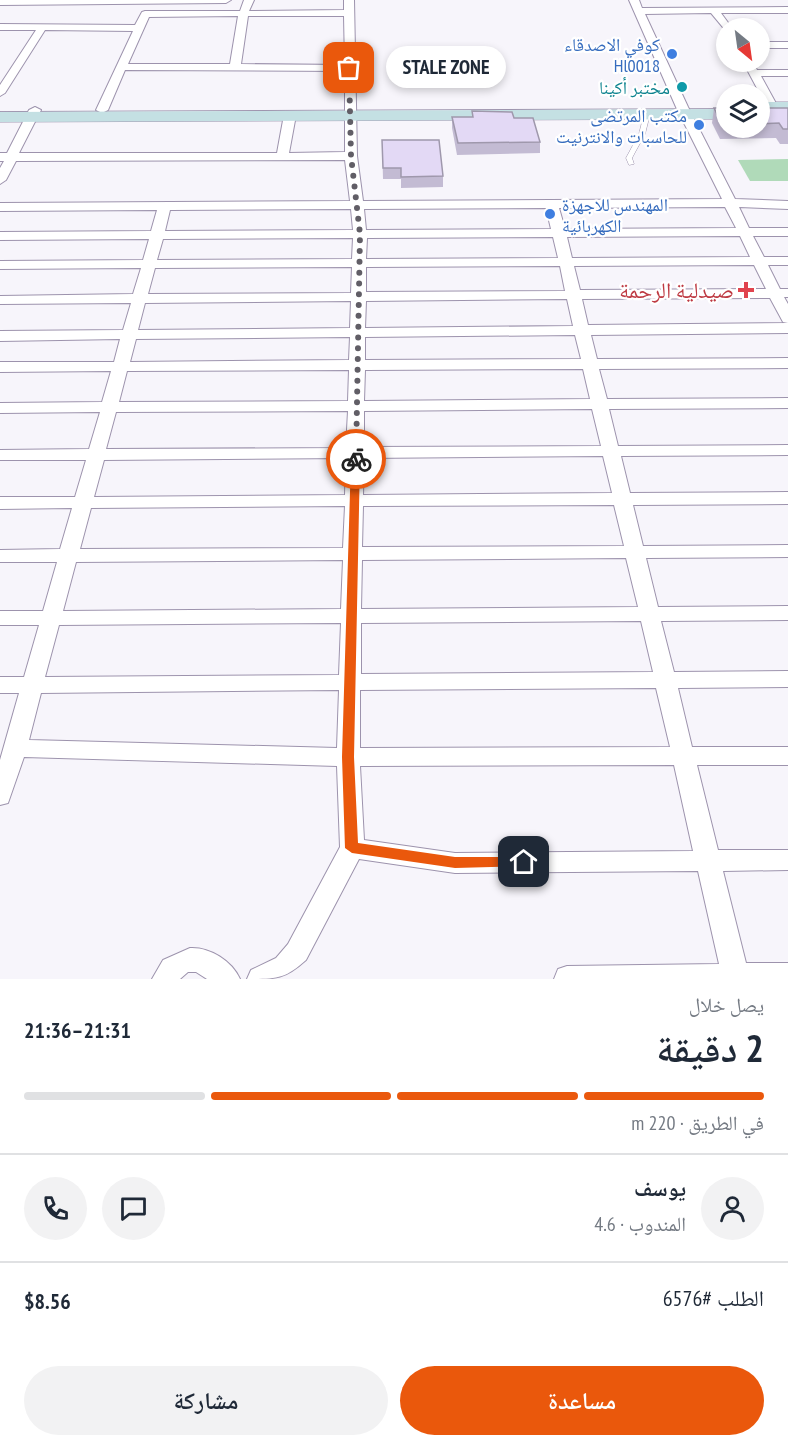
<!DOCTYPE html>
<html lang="ar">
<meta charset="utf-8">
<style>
body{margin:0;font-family:"PT Sans Narrow","Noto Naskh Arabic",sans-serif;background:#f2f2f3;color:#1f2937;direction:rtl;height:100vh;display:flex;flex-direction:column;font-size:22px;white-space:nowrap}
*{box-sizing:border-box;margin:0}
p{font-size:20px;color:#747a83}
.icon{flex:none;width:33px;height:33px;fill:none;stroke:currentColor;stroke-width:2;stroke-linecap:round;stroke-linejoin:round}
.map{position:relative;height:979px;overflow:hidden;direction:ltr}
.panel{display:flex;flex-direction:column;background:#fff;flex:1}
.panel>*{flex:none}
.needle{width:39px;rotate:151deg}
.fabs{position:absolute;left:716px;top:18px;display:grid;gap:12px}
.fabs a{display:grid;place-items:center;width:54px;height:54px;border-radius:50%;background:#fff;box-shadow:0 3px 9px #0003;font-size:30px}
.pin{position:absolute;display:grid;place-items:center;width:51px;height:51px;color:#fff;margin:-26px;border-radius:12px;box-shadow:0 3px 9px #0006}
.courier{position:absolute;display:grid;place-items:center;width:60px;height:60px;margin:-30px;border:4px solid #ea580c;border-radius:50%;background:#fff;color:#222;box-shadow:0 2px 8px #0007}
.bubble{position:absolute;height:42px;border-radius:21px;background:#fff;box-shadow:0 3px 9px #0003;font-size:20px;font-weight:600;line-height:42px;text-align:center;direction:rtl}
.overview em{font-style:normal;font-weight:600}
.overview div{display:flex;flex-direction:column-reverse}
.overview{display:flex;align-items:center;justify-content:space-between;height:102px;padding:0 24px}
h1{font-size:39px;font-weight:600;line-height:45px}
.bar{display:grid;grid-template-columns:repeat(4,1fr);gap:9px 6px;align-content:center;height:72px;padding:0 24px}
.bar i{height:8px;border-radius:4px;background:#e0e1e3}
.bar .active{background:#ea580c}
.bar p{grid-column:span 4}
.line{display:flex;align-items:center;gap:15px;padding:0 24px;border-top:2px solid #e0e1e3}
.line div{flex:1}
.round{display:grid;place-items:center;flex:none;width:63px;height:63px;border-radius:32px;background:#f2f2f3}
.cta{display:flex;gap:12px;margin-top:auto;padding:12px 24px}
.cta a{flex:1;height:69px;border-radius:36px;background:#ea580c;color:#fff;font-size:24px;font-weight:600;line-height:69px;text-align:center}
.cta a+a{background:#f2f2f3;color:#1f2937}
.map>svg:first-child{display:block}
.green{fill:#b0dab9}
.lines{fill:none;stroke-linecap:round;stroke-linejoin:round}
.lane-casing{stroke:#9d93ad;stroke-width:1}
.street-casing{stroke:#9d93ad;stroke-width:2}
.secondary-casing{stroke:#9d93ad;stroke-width:1}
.lane{fill:#fff;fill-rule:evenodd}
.street{fill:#fff;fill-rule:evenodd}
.secondary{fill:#c4e0e3;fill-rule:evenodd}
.wall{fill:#c3bbd3}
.building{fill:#e3d9f5;stroke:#9f98ac;stroke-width:1.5}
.route{fill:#ea580c}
.done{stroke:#615e66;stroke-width:6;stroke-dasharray:0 10.8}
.shop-dot{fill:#3f7fe0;stroke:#fff;stroke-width:2}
.culture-dot{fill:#0f9aa8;stroke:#fff;stroke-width:2}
.health-dot{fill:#e0444e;stroke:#fff;stroke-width:2}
.labels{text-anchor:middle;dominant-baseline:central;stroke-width:4.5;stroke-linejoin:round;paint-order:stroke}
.far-shop-label{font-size:18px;fill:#366cbe;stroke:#fff;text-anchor:end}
.far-culture-label{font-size:18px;fill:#0d838f;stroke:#fff;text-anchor:end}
.health-label{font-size:22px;fill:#be3a42;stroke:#fff;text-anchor:end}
</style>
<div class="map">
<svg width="788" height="979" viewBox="0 0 788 979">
<rect width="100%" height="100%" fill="#f7f5fb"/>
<path class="green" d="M788 159V181H750L738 160Z"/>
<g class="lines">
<g class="lane-casing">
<path id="lane" d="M647 112 650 114 645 134 632 158 634 164 629 165 626 158 639 134 644 114Z"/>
</g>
<g class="street-casing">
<g id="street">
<path d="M0 0H231L226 3 0 5Z"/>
<path d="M244 0H254L249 11 344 10V0H354L357 156 363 201 722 199 676 107 629 0H639L642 8 788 7V13H721L732 28H726V31L711 13 645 14 688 107 735 199 788 201V209L739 207 749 228H788V236H753L764 257H788V265H768L780 289H788V297H784L788 304V333L591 335 597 359 788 358V368L599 369 607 399 788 398V408L609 409 618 446 788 445V455L621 456 630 493 788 492V504L633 505 643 546 788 545V557L646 558 658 607 788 606V620L661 621 674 672 788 671V687L678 688 692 747H788V765H697L718 850H788V870L723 871 746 963H788V979H554L558 969 567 966 719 964 698 871 455 873 359 859 306 960C285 979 277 979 247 979L251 970 276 958 288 944 340 847 337 766 24 757 8 803 0 805V760L19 693H0V677H24L39 625H0V611H43L57 562H0V550L60 549 72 508 0 509V497H75L86 460H0V450L89 449 100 412 0 413V403L102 402 111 371 0 372V362H114L120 339 0 341V331L123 330 131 303 0 304V296L133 294 141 268 0 269V261L143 260 149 239 0 240V232L151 231 157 210 0 211V203L350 201 345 160 16 161 6 180 0 184V168L4 161H0V153H7L29 110 35 107 41 110 19 153H277L284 115 290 112 296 115 289 153 345 152V71L125 70 108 110 102 113 96 110 133 31 45 30 5 93 0 96V85L36 30H0V24L135 25 142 12 145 11H240ZM238 16 230 64H128L149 17ZM248 16H344L345 65 241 64ZM725 207 736 228 565 229 559 208ZM546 208 551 229 366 230 364 209ZM351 209 353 230 165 231 170 210ZM740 236 750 257 572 258 567 237ZM553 237 558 258 366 259 367 238ZM353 238 352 259 157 260 163 239ZM754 265 766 289 580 290 574 266ZM560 266 565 291 366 292V267ZM352 267 351 293 148 294 155 268ZM770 298 783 322 788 323 588 325 582 299ZM567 299 573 326 365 328 366 301ZM351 301 350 328 138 330 145 303ZM575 335 581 359 365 360V337ZM350 337 349 360 130 362 136 339ZM583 369 590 399 364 401 365 370ZM349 370 348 401 119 402 127 371ZM592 409 601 446 364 447V411ZM348 411 346 448 106 449 116 412ZM603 456 612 493 363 495 364 458ZM346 458 345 495 94 497 104 460ZM614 505 624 546 362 547 363 506ZM345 506 343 548 80 549 91 508ZM626 558 638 607 361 609 362 560ZM343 560 341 609 63 611 76 562ZM641 621 653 672 361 674V623ZM341 623 339 675 45 677 59 625ZM656 688 670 747 360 748V690ZM339 690 337 748 29 740 41 693ZM674 765 693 851 455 853 364 840 360 766Z"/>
<rect x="759" y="42" width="29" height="6"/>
<path d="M743 62H753L757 70H788V76H761L778 107 776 109H768Z"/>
<path d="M190 948C210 947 232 961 240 979H207L196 972H188L180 979H152L163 960Z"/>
</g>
</g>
<g class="secondary-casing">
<g id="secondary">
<rect x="759" y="102" width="29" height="10"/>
<path d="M726 109V119L0 122V112Z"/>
</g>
</g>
<use href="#lane" class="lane"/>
<use href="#street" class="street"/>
<use href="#secondary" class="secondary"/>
</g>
<g class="wall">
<path d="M714 108H726V128H759V108H788V144H780L776 138 720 139 712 123Z"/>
<path d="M472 111 514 118 540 142V153L457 155 452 128V117H472Z"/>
<path d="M382 140 443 176V187L401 188V179H383Z"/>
</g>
<g class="building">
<path d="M714 108H726V124H722Z"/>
<path d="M759 108H788V129H783L779 123 759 124Z"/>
<path d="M472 111 512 112 514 118H533L540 142 458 143 452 117H473Z"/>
<path d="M382 140H439L443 176 401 177V168H383Z"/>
</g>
<path class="route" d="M356 456 360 459 354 757 358 843 455 857H524L529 858 531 862 529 866 455 868 352 853 345 848 342 757 351 459Z"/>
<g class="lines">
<path class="done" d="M349 68 351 156 360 234 356 459"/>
</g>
<g class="shop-dot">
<circle cx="672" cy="54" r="6"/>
<circle cx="699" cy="125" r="6"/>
<circle cx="550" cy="214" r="6"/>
</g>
<circle class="culture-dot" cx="682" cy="87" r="6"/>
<path class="health-dot" d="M743 281h6v6h6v6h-6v6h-6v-6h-6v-6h6z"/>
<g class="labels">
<g class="far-shop-label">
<text x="660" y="44">كوفي الاصدقاء<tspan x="660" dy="21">Hl0018</tspan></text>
<text x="687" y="115">مكتب المرتضى<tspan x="687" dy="21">للحاسبات والانترنيت</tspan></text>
<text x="562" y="204" text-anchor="start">المهندس للاجهزة<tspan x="562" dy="21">الكهربائية</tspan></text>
</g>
<g class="far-culture-label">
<text x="670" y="87">مختبر أكينا</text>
</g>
<g class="health-label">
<text x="734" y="290">صيدلية الرحمة</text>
</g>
</g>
</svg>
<div class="fabs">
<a><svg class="needle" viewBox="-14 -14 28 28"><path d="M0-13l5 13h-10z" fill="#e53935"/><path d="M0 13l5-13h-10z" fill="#747a83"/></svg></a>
<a><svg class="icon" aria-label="layers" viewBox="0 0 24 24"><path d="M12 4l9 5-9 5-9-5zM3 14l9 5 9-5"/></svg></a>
</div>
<div class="pin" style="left:349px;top:68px;background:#ea580c"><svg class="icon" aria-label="bag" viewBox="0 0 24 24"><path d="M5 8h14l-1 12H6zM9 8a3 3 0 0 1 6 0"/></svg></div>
<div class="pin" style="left:524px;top:862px;background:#1f2937"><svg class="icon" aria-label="home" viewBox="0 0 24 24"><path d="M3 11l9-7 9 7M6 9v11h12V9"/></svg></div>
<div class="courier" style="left:356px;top:459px"><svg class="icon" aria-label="bike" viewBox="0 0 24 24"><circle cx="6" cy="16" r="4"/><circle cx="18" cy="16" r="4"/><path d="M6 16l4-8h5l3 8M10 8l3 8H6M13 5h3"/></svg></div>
<div class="bubble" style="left:386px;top:46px;width:120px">STALE ZONE</div>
</div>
<section class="panel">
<div class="overview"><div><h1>2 دقيقة</h1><p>يصل خلال</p></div><em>21:31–21:36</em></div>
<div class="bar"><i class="active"></i><i class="active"></i><i class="active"></i><i></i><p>في الطريق · 220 m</p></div>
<div class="line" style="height:108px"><a class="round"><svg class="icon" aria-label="person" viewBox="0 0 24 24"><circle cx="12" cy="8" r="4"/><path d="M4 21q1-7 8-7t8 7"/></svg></a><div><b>يوسف</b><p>المندوب · 4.6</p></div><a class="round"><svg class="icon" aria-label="chat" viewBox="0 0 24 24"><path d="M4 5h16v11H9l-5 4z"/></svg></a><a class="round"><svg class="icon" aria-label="phone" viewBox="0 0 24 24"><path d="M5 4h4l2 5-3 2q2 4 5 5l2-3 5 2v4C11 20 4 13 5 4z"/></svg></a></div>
<div class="line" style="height:78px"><div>الطلب #6576</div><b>$8.56</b></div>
<div class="cta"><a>مساعدة</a><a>مشاركة</a></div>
</section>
